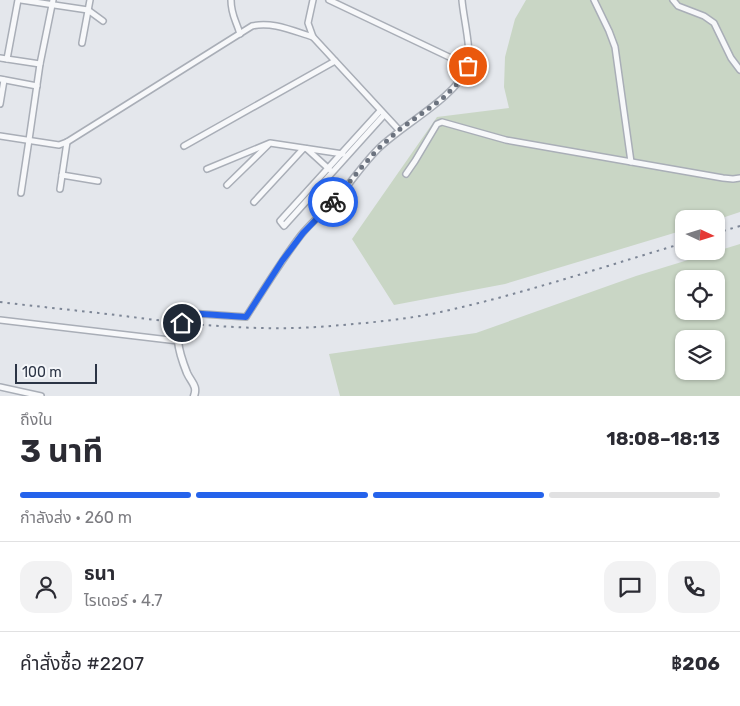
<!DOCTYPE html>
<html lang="th">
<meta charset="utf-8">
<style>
body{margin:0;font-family:Rubik,"Noto Sans Thai",sans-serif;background:#f2f2f3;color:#2b2b33;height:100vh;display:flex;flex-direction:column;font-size:19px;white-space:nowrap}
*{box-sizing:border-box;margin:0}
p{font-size:16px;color:#7c7c81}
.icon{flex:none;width:28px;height:28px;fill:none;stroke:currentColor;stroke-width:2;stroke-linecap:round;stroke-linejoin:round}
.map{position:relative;height:396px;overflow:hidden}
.side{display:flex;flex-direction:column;background:#fff;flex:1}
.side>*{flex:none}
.needle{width:32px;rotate:94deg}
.controls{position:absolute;left:675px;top:210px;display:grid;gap:10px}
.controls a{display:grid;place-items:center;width:50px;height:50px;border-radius:10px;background:#fff;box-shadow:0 1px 4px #0004;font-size:25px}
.scale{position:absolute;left:15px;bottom:12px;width:82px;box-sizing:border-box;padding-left:5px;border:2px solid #2b3445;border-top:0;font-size:14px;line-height:18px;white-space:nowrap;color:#2b3445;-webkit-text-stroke:4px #f4f6f9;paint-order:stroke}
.pin{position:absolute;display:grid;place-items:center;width:42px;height:42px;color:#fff;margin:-21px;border:2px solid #fff;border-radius:50%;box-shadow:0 1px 5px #0007}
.courier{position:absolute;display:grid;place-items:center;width:50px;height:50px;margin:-25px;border:4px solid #2563eb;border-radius:50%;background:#fff;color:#222;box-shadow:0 1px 6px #0007}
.overview em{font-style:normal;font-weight:700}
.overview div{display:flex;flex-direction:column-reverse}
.overview{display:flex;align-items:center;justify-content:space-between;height:85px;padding:0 20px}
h1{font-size:32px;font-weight:700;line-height:38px}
.bar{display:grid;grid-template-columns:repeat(4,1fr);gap:8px 5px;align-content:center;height:60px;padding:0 20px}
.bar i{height:6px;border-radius:4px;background:#e1e1e2}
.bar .selected{background:#2563eb}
.bar p{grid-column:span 4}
.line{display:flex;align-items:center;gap:12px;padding:0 20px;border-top:1px solid #e1e1e2}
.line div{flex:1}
.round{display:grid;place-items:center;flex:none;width:52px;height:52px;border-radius:15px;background:#f2f2f3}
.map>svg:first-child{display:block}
.green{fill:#c9d6c5;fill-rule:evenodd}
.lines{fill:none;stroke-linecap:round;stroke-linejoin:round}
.minor-casing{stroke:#a9aeb7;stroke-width:8}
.tertiary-casing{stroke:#a9aeb7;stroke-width:9}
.minor{stroke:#f7f8fa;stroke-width:5}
.tertiary{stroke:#f7f8fa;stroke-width:6}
.rail{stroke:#7d8696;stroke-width:2;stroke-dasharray:2.5 5;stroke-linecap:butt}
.done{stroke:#6c737f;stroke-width:5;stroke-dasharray:0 9}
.route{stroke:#2563eb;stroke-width:6}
</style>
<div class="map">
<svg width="740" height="396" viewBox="0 0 740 396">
<rect width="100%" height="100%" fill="#e4e7ec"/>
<g class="green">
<path d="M526 0H740V212L716 220V219H684V230L505 284 394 305 352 239 437 117 509 108 504 87 505 57 515 19Z"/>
<path d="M740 244V396H340L329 354 476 333 636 276ZM684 279H716V311H684ZM684 339H716V371H684Z"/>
</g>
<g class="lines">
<g class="minor-casing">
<g id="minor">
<path d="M21 0 88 10 103 21"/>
<path d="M231 0C231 15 236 20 240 34"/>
<path d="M313 0 308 23 313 37 399 130"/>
<path d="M329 0 468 66"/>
<path d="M594 0 609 31 615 47 631 162"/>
<path d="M673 0 678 6 704 16 714 23 731 58 740 70"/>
<path d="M82 43 90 0"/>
<path d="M0 58 40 64"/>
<path d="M7 59 18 0"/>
<path d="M0 79 37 86"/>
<path d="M0 104 4 80"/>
<path d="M380 111 280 221 284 226 384 115"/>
<path d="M0 136 59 145 67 142 252 26C272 21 293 31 313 37"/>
<path d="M184 146 335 61"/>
<path d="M307 149 330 170"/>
<path d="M207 169 270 143 343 154"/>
<path d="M406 174 415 161 437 124 442 122 506 140 723 178 733 179 740 178"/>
<path d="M62 175 98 181"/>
<path d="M227 185 268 145"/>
<path d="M60 189 67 142"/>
<path d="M21 193 29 140 40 64 53 0"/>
<path d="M254 202 303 149"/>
<path d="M0 320 178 341 184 317 188 313 246 317C264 289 281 261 301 235 312 221 327 210 339 196 352 181 363 164 378 149 402 125 455 98 467 68 473 55 463 16 462 0"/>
<path d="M0 387 41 396"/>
</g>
</g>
<g class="tertiary-casing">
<path id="tertiary" d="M178 341C179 352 183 363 187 373 191 382 198 386 194 396"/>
</g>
<use href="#minor" class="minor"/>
<use href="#tertiary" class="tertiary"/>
<g class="rail">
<path d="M716 233 740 226"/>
<path d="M0 302C41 307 83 311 124 316 193 325 262 332 331 326 366 323 402 320 436 313 520 295 602 267 684 243"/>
</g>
</g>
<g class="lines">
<path class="done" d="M333 202 361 168 378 149 399 130 442 99 462 79 468 66"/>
<path class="route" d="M182 323 184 317 188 313 246 317 282 261 303 233 333 202"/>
</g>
</svg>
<div class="controls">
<a><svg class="needle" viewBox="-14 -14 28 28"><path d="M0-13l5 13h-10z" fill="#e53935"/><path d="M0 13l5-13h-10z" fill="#7c7c81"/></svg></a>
<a><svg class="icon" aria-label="locate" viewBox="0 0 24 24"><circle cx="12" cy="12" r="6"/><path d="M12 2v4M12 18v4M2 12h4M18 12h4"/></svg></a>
<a><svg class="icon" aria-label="layers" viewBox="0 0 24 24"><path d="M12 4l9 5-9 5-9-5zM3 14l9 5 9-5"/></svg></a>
</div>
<div class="scale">100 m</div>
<div class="pin" style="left:468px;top:66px;background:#ea580c"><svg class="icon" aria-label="bag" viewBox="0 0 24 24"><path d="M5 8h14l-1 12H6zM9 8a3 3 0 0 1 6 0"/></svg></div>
<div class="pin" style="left:182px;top:323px;background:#1f2937"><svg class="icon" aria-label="home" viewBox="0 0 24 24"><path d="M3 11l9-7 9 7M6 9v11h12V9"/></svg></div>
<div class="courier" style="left:333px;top:202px"><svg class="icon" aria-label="bike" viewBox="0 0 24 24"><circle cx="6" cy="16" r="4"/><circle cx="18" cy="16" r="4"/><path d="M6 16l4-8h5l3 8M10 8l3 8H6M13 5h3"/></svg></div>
</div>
<section class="side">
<div class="overview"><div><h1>3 นาที</h1><p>ถึงใน</p></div><em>18:08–18:13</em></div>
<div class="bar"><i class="selected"></i><i class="selected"></i><i class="selected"></i><i></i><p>กำลังส่ง · 260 m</p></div>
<div class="line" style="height:90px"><a class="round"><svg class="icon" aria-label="person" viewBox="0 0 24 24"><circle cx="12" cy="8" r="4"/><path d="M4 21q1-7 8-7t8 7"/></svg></a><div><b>ธนา</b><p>ไรเดอร์ · 4.7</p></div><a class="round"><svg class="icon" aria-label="chat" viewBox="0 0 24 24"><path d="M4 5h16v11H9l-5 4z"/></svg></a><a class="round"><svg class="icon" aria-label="phone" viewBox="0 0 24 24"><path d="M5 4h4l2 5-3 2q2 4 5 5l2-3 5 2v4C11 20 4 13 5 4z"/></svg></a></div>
<div class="line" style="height:65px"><div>คำสั่งซื้อ #2207</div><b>฿206</b></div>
</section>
